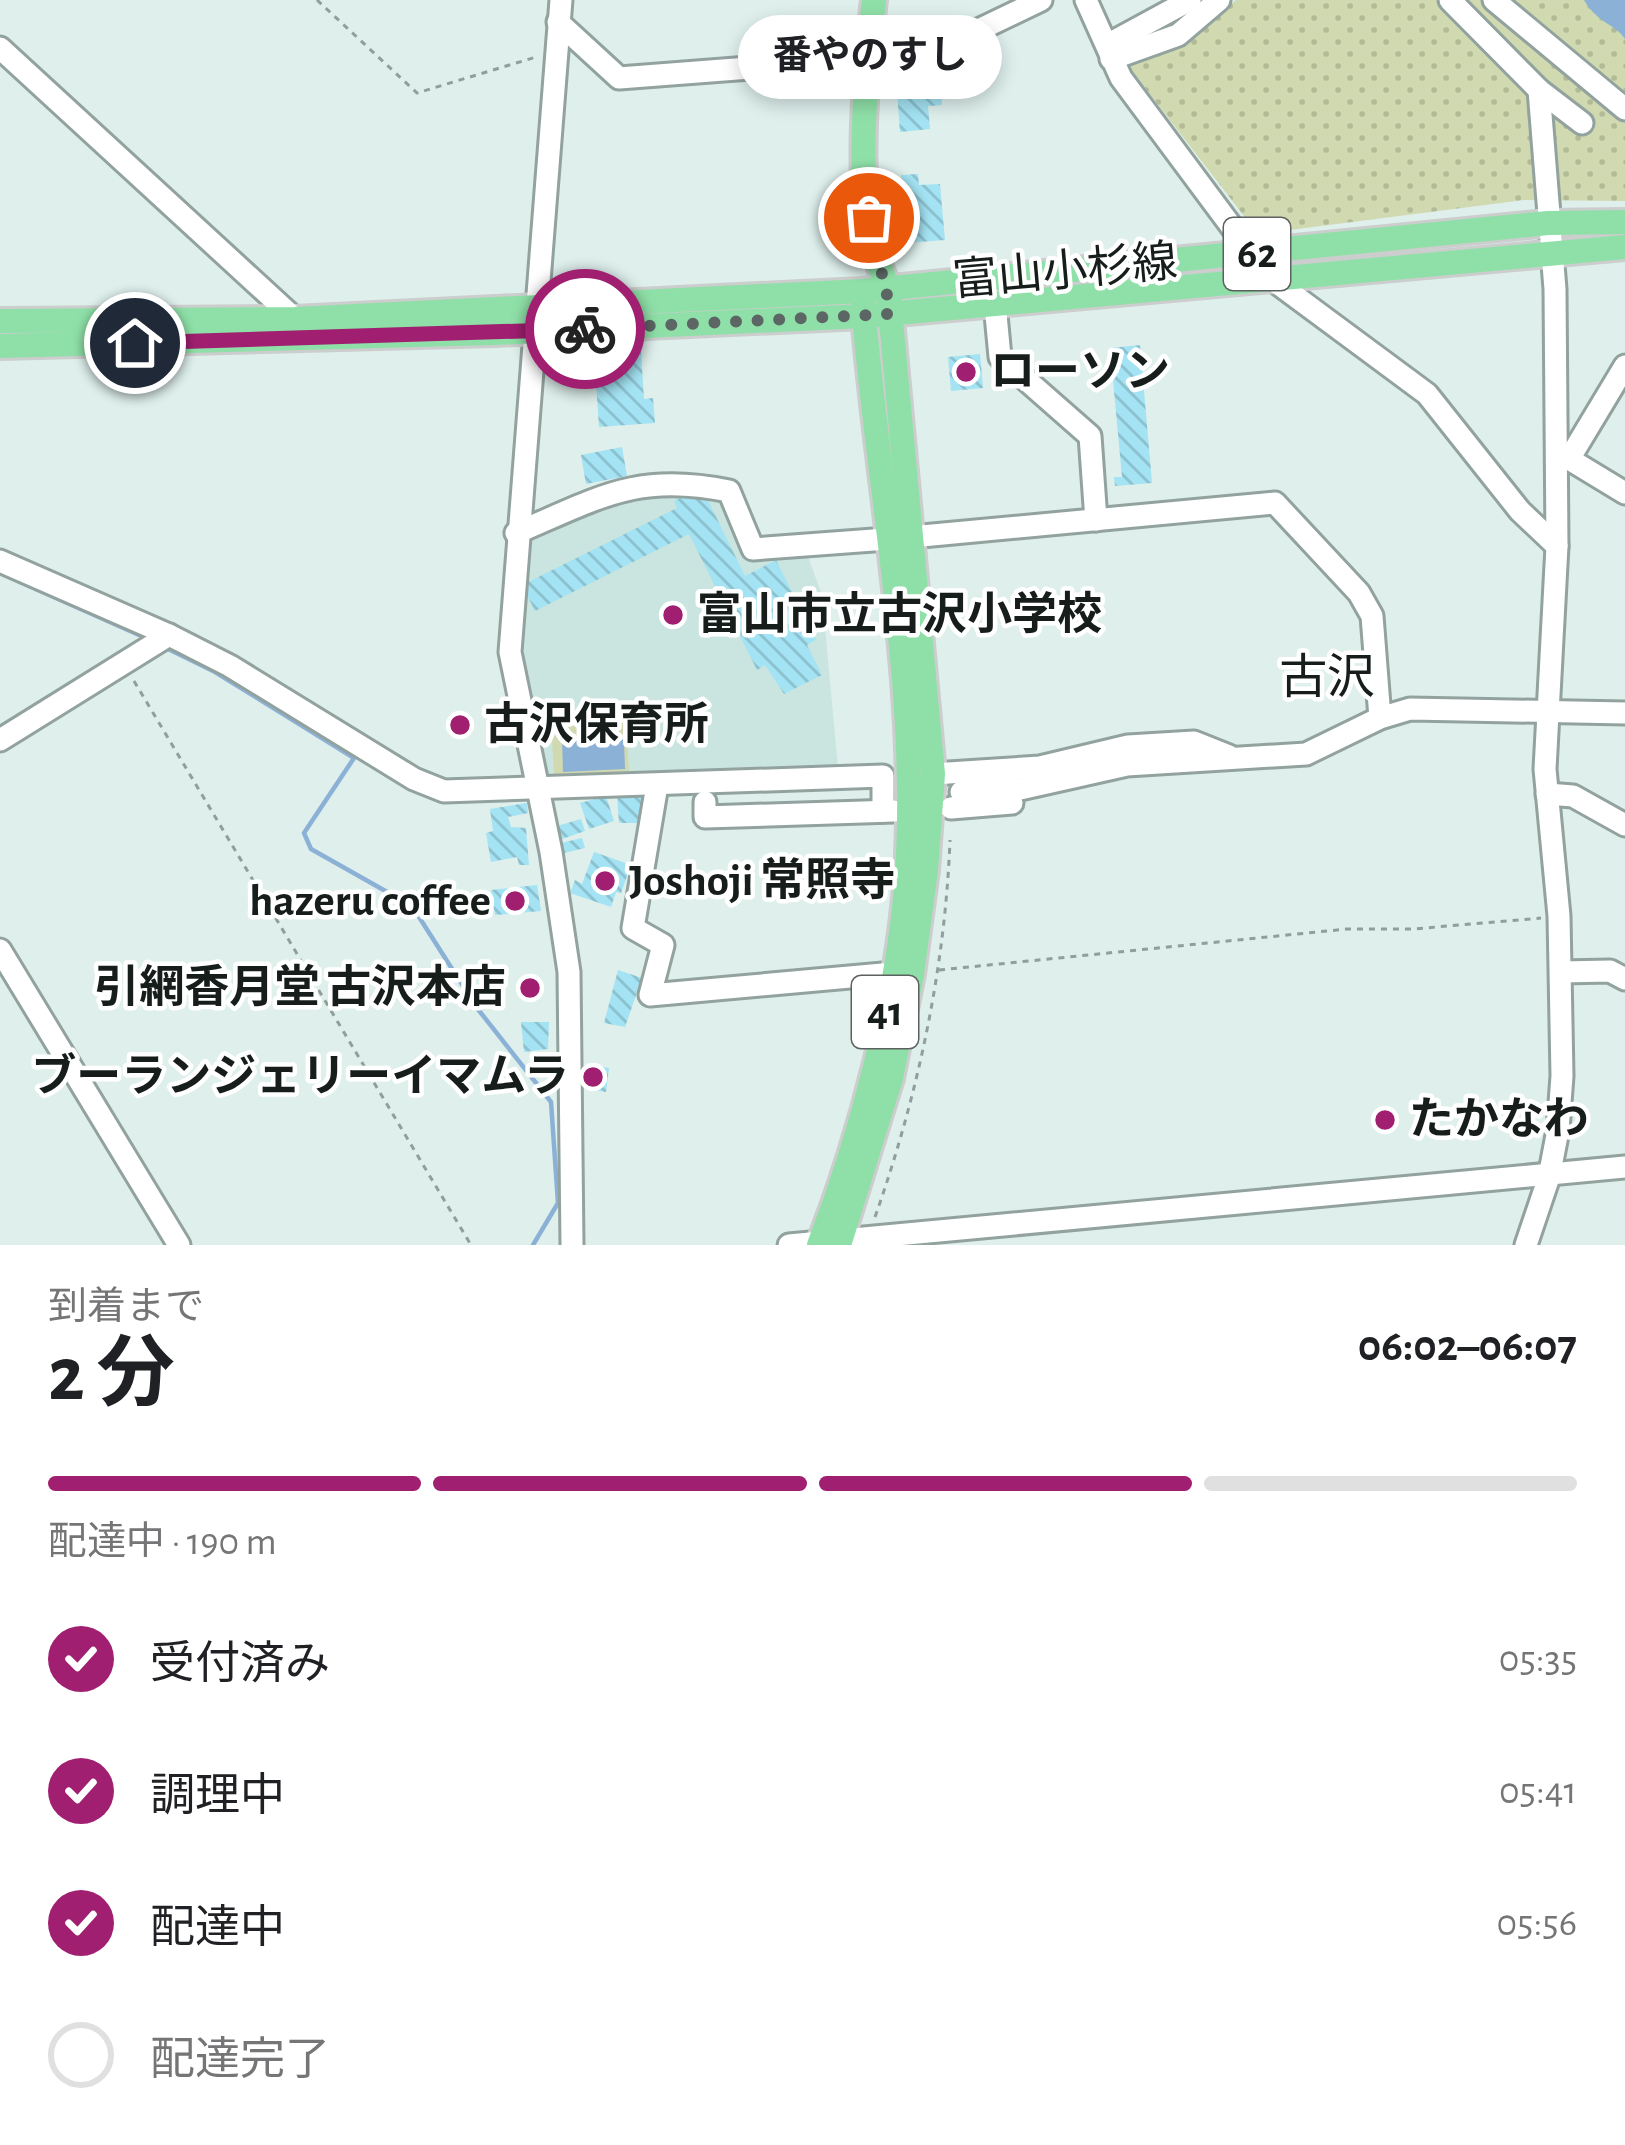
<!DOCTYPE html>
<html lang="ja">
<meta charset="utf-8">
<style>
body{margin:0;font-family:"Alegreya Sans","Noto Sans JP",sans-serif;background:#f6f6f6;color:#202124;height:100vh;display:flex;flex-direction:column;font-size:45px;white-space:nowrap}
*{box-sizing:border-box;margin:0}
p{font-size:39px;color:#757577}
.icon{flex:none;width:66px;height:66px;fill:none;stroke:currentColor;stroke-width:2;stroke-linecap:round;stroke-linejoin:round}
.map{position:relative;height:1245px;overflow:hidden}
.sheet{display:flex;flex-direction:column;background:#fff;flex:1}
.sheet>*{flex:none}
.pin{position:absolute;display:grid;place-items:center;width:102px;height:102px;color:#fff;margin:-51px;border:6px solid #fff;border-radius:50%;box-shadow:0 3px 12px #0007}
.courier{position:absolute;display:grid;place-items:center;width:120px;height:120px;margin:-60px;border:9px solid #a01f70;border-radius:50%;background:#fff;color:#222;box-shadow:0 3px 15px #0007}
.bubble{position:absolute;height:84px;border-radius:42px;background:#fff;box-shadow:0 6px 18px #0003;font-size:39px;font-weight:700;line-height:84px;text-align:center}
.head em{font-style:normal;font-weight:700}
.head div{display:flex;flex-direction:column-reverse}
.head{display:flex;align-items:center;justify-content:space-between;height:204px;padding:0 48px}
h1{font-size:78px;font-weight:700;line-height:90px}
.bar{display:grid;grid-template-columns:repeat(4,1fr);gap:18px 12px;align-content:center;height:144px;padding:0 48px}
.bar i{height:15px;border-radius:9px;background:#e0e0e0}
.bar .active{background:#a01f70}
.bar p{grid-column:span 4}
ol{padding:0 48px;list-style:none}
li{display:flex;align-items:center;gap:36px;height:132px}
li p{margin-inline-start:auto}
li .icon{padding:12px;border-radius:50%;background:#a01f70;color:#fff;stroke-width:4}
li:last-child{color:#757577}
li i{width:66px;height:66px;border:6px solid #e0e0e0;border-radius:50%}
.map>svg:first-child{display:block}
.built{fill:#cae5df}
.grass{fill:url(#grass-dots)}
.garden{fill:#d0d9af}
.water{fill:#8cb1d6}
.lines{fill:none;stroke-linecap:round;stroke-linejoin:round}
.stream{stroke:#8cb1d6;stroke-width:4.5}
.building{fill:url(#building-back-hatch)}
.minor-casing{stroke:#92a29f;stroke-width:27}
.major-casing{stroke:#cccdcd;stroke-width:30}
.path{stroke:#919e9b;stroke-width:3;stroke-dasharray:6 6;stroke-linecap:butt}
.minor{stroke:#fff;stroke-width:21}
.major{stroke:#8fe0a8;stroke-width:24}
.done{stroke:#5c6664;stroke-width:12;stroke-dasharray:0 21.6}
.route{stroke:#a01f70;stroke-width:15}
.poi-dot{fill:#a01f70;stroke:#fff;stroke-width:4.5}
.labels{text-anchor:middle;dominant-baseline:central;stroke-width:9;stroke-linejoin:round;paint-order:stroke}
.shield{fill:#fff;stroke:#5c615f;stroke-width:3}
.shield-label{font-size:42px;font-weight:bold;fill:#161d1b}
.street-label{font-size:45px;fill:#161d1b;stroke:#fff}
.poi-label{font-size:45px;font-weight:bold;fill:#161d1b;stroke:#fff;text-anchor:start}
.neighbourhood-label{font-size:48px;fill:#161d1b;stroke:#fff}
</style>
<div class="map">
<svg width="1625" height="1245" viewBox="0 0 1625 1245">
<defs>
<pattern id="grass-dots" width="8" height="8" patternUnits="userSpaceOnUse" patternTransform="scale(3)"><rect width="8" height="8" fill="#d0d9af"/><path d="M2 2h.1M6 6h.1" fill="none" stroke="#b2ba96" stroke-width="1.8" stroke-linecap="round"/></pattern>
<pattern id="building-back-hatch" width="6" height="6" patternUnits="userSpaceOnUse" patternTransform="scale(3)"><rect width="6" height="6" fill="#a4e3f3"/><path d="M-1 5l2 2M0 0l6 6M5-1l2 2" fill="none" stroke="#8cc2d0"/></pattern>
</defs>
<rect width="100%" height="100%" fill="#deefec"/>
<path class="built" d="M639 486 723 493 749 554 806 551 822 595 838 768 545 780 523 678 520 635 527 533Z"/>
<path class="grass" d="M1236 0H1625V201L1524 200 1258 234 1128 66 1182 47Z"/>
<path class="garden" d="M626 715 629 771 554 776 551 720Z"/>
<g class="water">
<path d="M1584 0H1625V39C1617 25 1597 23 1584 0Z"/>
<path d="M624 739 625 769 563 772 562 740Z"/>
</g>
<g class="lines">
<g class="stream">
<path d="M0 573 148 639"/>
<path d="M164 647 215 672 354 758 304 833 311 849 412 906 477 1008 551 1102 558 1203 533 1245"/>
</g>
</g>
<g class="building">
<path d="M941 87 942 105 928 106 930 129 900 132 897 90Z"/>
<path d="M918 174 919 185 940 184 945 240 907 243 901 175Z"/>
<path d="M1140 345 1152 483 1115 486 1114 477H1122L1110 348Z"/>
<path d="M641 351 644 399 653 398 655 423 599 427 594 354Z"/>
<path d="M980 354 983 388 951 391 948 357Z"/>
<path d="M622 447 627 476 586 484 581 455Z"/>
<path d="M702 488 745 576 776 560 816 640 807 645 822 675 784 694 765 665 757 670 689 534 535 611 522 585 677 508 674 501Z"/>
<path d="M570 700V718L560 719 562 729 551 730V720L559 717 552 703Z"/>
<path d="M617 795 650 796 643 823H619Z"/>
<path d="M606 796 614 821 589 829 580 803Z"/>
<path d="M527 803 528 813 508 817 511 827 526 828 529 865H519L517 857 491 862 486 833 493 831 490 809Z"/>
<path d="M581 819 585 831 562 839 557 826Z"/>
<path d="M582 838 585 848 564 853 561 843Z"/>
<path d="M594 852 631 865 621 893 616 892 611 907 570 893 575 880 582 884Z"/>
<path d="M537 885 541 911 495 915 491 890Z"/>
<path d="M618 970 642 978 625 1027 604 1023Z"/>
<path d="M521 1022H549L548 1049 524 1052Z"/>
<path d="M587 1064 609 1068 606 1092 585 1089Z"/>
</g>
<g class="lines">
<g class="minor-casing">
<g id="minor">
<path d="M561 0 510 652 551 852 569 972 572 1245"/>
<path d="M1086 0 1121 78 1269 277 1427 394 1520 511 1557 546"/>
<path d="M1450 0 1539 90 1582 123"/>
<path d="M1494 0 1625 109"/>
<path d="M558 22 619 78 866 59 939 49 1041 0"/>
<path d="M1107 45 1190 0"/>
<path d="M0 48 295 319"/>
<path d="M1111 59 1178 35 1219 0"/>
<path d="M995 304 1000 357 1090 436 1096 520"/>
<path d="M1557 458 1569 459 1625 493"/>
<path d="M1569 459 1625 366"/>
<path d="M516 533C599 498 636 472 729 491L753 549 887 539"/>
<path d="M911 537 1275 503 1359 593 1372 616 1380 718"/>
<path d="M0 561 169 635 230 666 414 779 444 791 883 776V811"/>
<path d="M0 740 169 635"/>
<path d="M933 774 1040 767 1128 746 1194 742 1229 756"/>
<path d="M657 785 633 928 663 945 650 995 894 973"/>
<path d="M961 792 1020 789 1127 765 1306 754 1380 718 1410 709 1625 713"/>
<path d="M1547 794 1573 796 1625 825"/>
<path d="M705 802V817L894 811"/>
<path d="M951 808 1012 803"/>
<path d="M0 950 179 1245"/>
<path d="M1561 972 1610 971 1625 979"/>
<path d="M789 1245 1625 1167"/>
<path d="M1526 1245 1549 1177 1558 1130 1562 1076 1559 916 1545 769 1557 546 1555 289 1539 90"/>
</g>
</g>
<g class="major-casing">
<g id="major">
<path d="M0 321 295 319 862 291 1548 223 1625 222"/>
<path d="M0 346 495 333 864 316 1625 247"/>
<path d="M819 1245C862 1134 899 993 907 874 919 684 878 492 863 304"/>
<path d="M839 1245 891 1078 912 974 926 870 933 774 888 288C883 274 876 259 872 244 856 182 866 64 874 0"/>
</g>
</g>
<g class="path">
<path d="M317 0 417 93 536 57"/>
<path d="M134 681 471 1245"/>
<path d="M939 970 1347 929H1413L1541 918"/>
<path d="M875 1217C918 1095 945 969 950 840"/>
</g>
<use href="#minor" class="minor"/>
<use href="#major" class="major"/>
</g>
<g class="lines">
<path class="done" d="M585 329 889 314C888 280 872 252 869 218"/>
<path class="route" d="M135 343 585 329"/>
</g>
<g class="poi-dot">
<circle cx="966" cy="372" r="12"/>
<circle cx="673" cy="615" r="12"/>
<circle cx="460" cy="725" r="12"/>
<circle cx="605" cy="881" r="12"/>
<circle cx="515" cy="901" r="12"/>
<circle cx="530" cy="988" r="12"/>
<circle cx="593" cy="1077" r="12"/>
<circle cx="1385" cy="1120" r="12"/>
</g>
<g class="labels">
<g class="shield">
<rect x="1224" y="218" width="66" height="72" rx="9"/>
<rect x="852" y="976" width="66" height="72" rx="9"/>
</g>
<g class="shield-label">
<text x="1257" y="254">62</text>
<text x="885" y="1012">41</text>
</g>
<g class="street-label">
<text transform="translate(1065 272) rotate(-5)">富山小杉線</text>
</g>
<g class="poi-label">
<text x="990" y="372">ローソン</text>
<text x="697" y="615">富山市立古沢小学校</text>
<text x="484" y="725">古沢保育所</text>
<text x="629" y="881">Joshoji 常照寺</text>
<text x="491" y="901" text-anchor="end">hazeru coffee</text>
<text x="506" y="988" text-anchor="end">引網香月堂 古沢本店</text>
<text x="569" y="1077" text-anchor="end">ブーランジェリーイマムラ</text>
<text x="1409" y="1120">たかなわ</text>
</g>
<g class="neighbourhood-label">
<text x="1327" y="679">古沢</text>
</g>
</g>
</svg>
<div class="pin" style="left:869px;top:218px;background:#ea580c"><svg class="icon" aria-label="bag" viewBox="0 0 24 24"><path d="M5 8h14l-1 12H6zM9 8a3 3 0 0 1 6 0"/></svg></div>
<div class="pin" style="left:135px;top:343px;background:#1f2937"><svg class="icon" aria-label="home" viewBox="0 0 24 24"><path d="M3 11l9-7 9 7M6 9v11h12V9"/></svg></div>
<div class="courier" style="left:585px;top:329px"><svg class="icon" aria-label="bike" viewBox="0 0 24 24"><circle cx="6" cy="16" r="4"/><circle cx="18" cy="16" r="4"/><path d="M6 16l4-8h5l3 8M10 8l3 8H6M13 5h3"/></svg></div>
<div class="bubble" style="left:738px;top:15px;width:264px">番やのすし</div>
</div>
<section class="sheet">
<div class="head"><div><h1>2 分</h1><p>到着まで</p></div><em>06:02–06:07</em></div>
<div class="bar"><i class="active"></i><i class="active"></i><i class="active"></i><i></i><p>配達中 · 190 m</p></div>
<ol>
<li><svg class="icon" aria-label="check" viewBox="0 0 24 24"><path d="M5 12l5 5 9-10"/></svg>受付済み<p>05:35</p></li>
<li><svg class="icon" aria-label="check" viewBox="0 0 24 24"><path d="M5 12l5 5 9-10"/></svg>調理中<p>05:41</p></li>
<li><svg class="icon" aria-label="check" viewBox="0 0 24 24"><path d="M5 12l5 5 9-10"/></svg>配達中<p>05:56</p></li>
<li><i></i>配達完了</li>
</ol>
</section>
